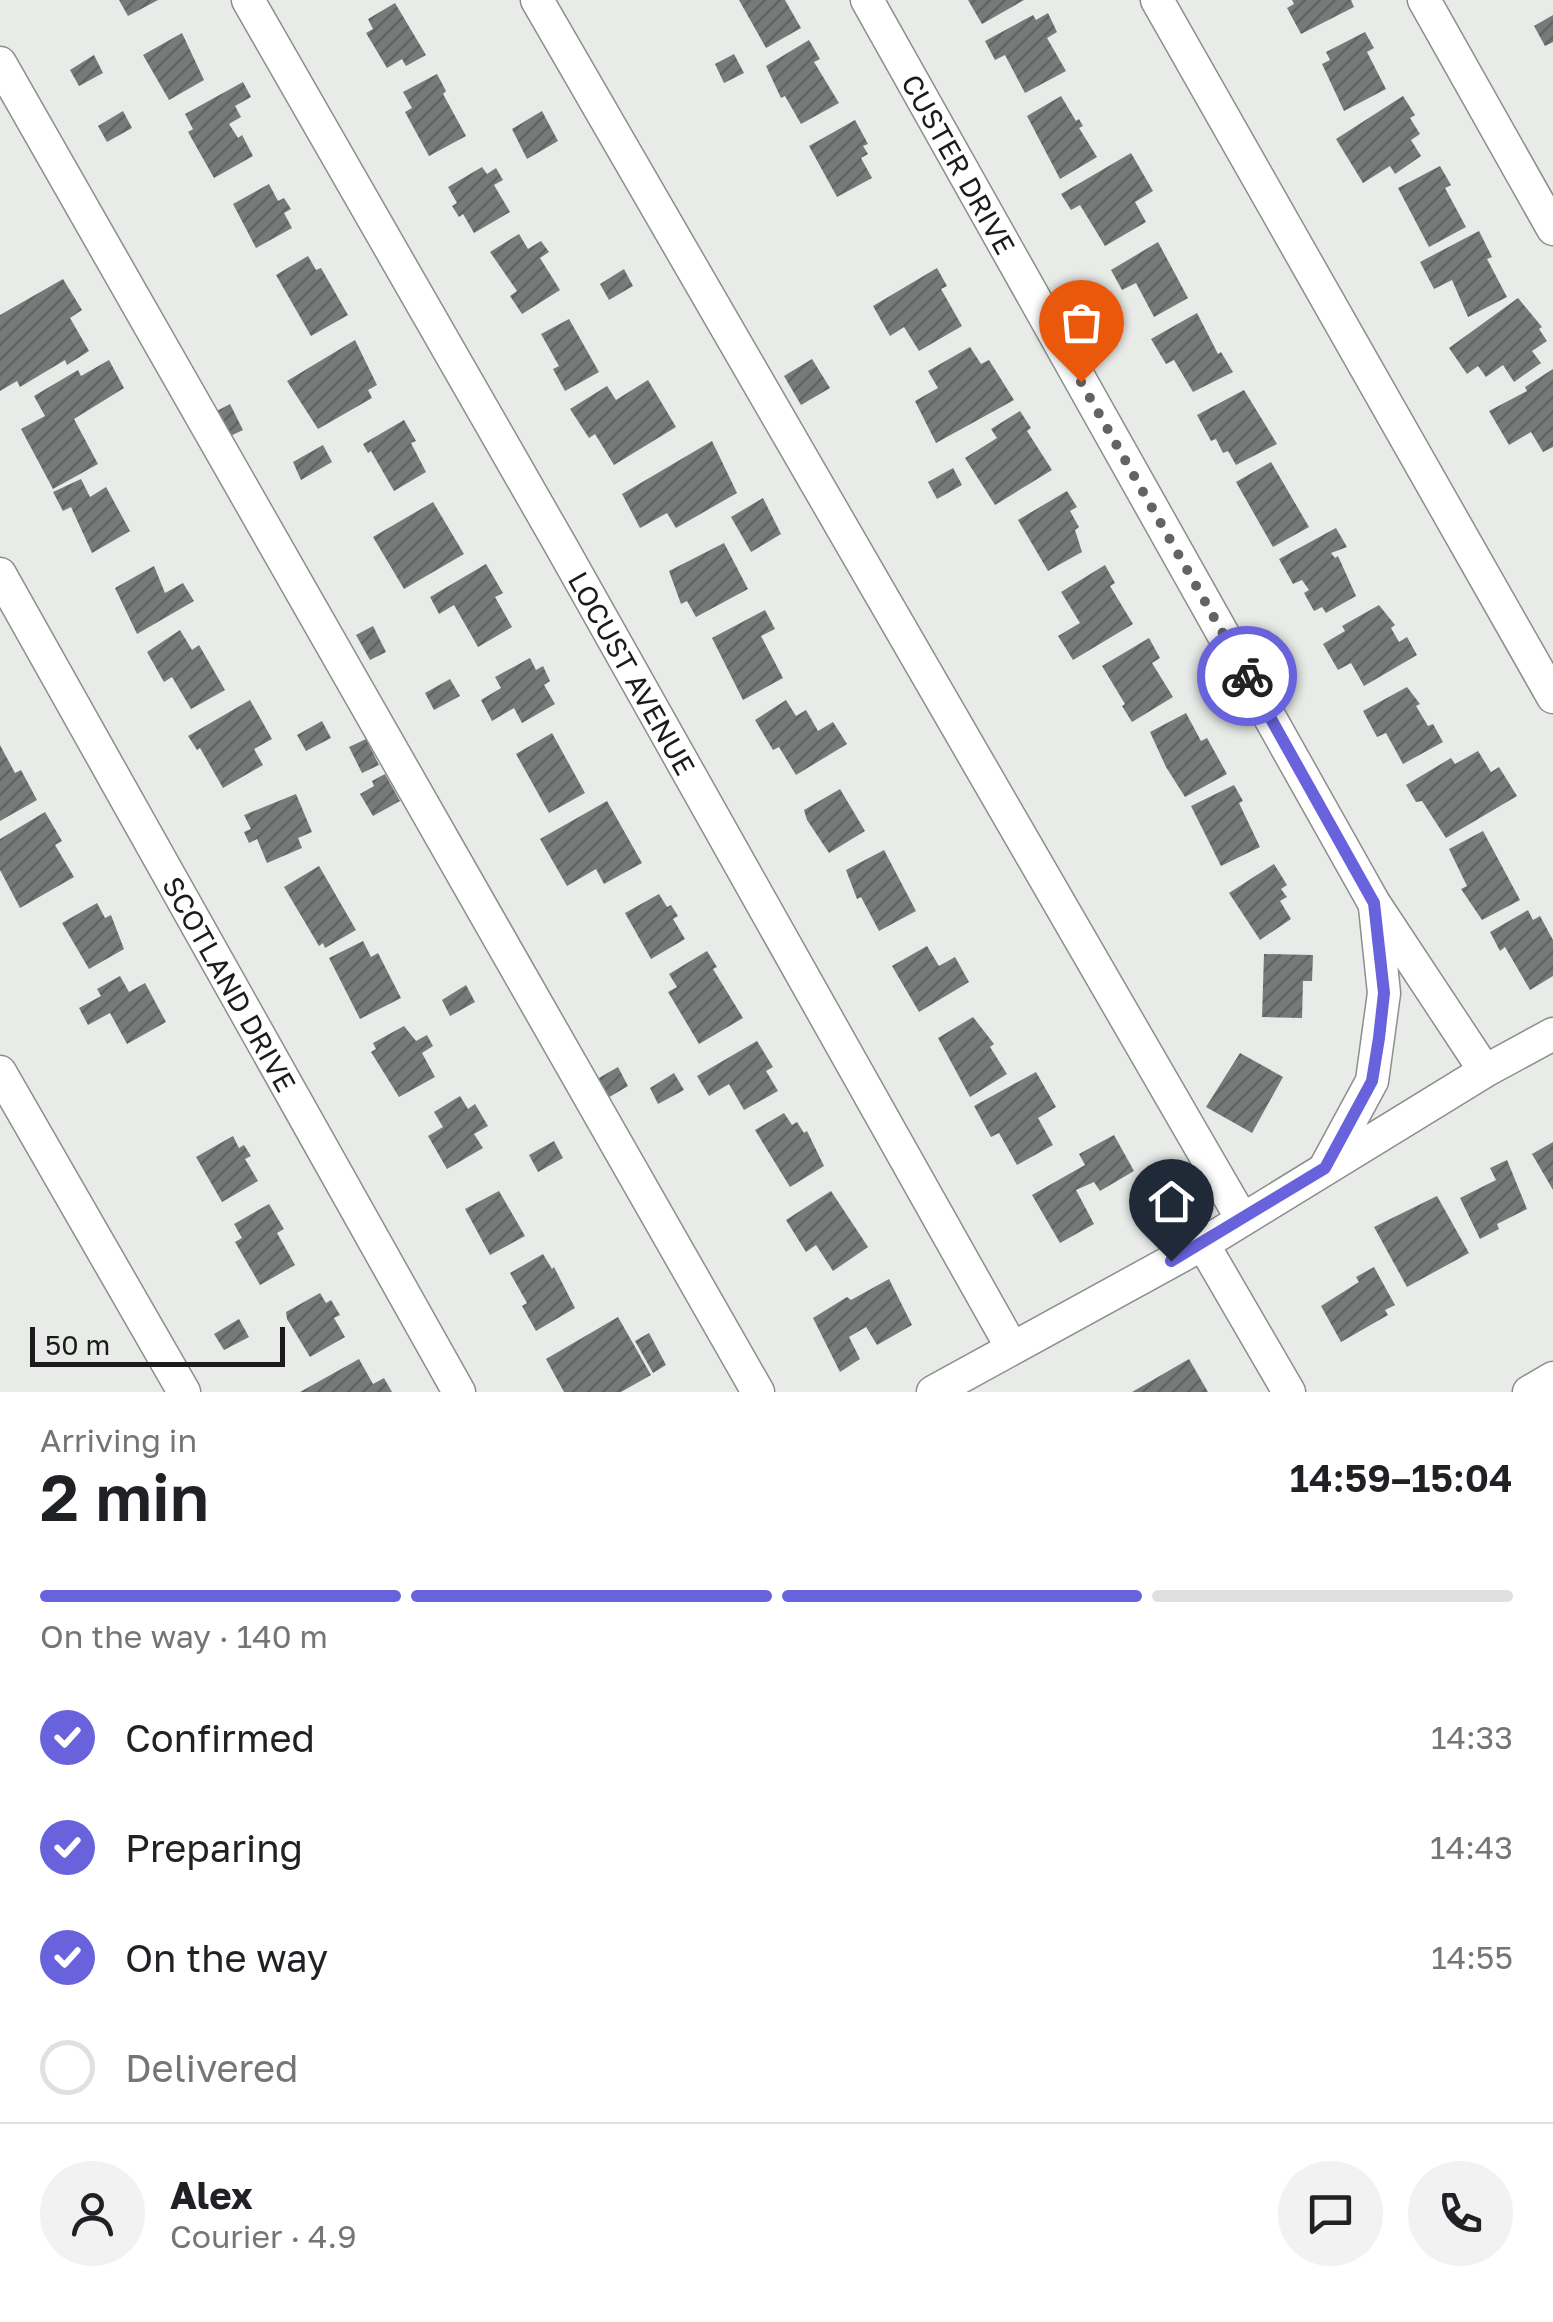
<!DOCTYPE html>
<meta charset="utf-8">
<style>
body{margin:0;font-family:"Golos Text",sans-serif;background:#f2f2f2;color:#202124;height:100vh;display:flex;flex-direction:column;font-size:38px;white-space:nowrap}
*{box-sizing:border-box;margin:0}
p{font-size:32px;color:#757577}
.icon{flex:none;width:55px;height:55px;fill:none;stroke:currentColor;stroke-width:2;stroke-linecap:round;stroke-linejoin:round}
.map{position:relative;height:1392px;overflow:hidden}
.side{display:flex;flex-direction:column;background:#fff;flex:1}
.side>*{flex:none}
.scale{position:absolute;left:30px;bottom:25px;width:255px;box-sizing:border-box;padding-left:10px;border:5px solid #1a1b1a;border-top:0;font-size:28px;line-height:35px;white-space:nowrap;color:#1a1b1a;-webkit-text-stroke:8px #e8ebe8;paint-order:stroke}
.pin{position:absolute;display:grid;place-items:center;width:85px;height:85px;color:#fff;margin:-102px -42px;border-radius:50% 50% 50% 0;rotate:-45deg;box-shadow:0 0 10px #0007}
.pin .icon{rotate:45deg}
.courier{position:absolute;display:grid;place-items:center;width:100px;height:100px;margin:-50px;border:8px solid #6863dc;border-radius:50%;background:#fff;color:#222;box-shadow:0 2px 12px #0007}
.summary em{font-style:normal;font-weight:600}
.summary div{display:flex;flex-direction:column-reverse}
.summary{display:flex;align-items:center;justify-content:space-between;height:170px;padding:0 40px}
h1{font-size:65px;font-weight:600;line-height:75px}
.bar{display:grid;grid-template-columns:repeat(4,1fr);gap:15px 10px;align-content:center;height:120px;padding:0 40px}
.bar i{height:12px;border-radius:8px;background:#e0e0e0}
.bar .current{background:#6863dc}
.bar p{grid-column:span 4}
.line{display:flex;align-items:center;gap:25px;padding:0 40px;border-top:2px solid #e0e0e0}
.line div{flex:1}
.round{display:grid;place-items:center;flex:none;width:105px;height:105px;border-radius:52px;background:#f2f2f2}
ol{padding:0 40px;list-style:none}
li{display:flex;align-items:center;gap:30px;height:110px}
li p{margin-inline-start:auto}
li .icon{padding:10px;border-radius:50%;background:#6863dc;color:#fff;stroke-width:4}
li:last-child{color:#757577}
li i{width:55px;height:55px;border:5px solid #e0e0e0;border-radius:50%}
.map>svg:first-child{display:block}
.building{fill:url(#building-hatch)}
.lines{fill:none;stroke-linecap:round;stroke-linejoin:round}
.minor-casing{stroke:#8b8e8b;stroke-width:35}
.minor{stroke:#fff;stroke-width:32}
.done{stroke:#626462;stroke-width:10;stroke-dasharray:0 18}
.route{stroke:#6863dc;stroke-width:12}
.labels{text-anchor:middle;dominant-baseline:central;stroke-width:8;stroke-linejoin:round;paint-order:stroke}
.street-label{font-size:28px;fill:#1a1b1a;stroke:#e8ebe8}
</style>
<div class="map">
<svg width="1553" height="1392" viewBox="0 0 1553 1392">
<defs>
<pattern id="building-hatch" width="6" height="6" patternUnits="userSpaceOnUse" patternTransform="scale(2.5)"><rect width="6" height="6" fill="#767a79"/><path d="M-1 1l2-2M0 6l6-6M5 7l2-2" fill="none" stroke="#606362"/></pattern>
</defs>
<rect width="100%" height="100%" fill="#e8ebe8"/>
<g class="building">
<path d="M119 0H158L128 16Z"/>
<path d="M739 0H785L801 28 766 48Z"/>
<path d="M968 0H1024L982 24Z"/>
<path d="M1292 0H1351L1354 7 1301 34 1287 8 1294 4Z"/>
<path d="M395 3 426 55 406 66 402 59 387 68 366 33 373 29 368 19Z"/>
<path d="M1048 13 1057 32 1047 38 1066 71 1025 93 1005 55 995 60 985 41 1033 15 1036 20Z"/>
<path d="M1553 15V42L1545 46 1534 26Z"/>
<path d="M1365 32 1374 48 1367 52 1386 89 1344 111 1322 64 1330 60 1326 52Z"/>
<path d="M182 33 204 80 169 100 143 55Z"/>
<path d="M809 40 820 59 814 62 839 103 801 124 785 96 781 98 766 66Z"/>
<path d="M734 54 744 73 724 83 715 64Z"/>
<path d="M94 55 103 73 79 86 70 70Z"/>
<path d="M437 74 446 91 443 94 466 136 429 156 405 112 412 108 403 92Z"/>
<path d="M243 82 251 97 235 106 241 117 229 124 238 138 242 135 253 156 214 178 188 132 193 129 185 114Z"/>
<path d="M1061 96 1076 121 1079 119 1083 126 1079 128 1097 157 1060 179 1027 116Z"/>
<path d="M1403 96 1415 115 1410 118 1420 134 1411 140 1421 156 1395 174 1390 166 1363 183 1336 139Z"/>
<path d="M123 111 132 128 107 142 98 126Z"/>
<path d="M542 111 558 141 527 159 512 129Z"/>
<path d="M855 120 868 144 863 146 868 154 861 158 872 178 837 197 809 146Z"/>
<path d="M1131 153 1153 191 1135 202 1146 222 1105 246 1080 205 1071 210 1061 194Z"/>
<path d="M1440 166 1451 185 1445 188 1466 227 1429 247 1398 188Z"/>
<path d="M482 167 487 174 496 168 503 180 494 185 510 212 474 233 463 214 459 217 452 206 457 203 448 187Z"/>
<path d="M269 184 278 201 284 198 291 209 284 213 292 228 256 248 233 204Z"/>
<path d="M1479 231 1492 257 1487 259 1507 297 1468 317 1452 280 1434 289 1420 262Z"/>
<path d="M519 234 528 249 541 241 549 252 540 258 560 290 522 314 510 296 517 291 490 252Z"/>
<path d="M1158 242 1188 298 1154 317 1136 283 1122 290 1111 270Z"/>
<path d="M308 256 316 270 321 268 348 315 311 336 276 275Z"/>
<path d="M937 268 947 286 941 289 962 326 919 351 904 327 890 336 873 306Z"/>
<path d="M624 269 633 286 609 300 600 284Z"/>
<path d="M63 279 82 310 70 318 89 351 67 365 65 360 20 387 17 381 0 391V315Z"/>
<path d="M1518 298 1542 327 1539 329 1547 341 1532 351 1541 363 1514 382 1503 365 1486 377 1478 366 1467 374 1449 348Z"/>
<path d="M1197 313 1218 354 1221 352 1233 372 1193 392 1174 360 1166 364 1151 339Z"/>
<path d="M569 319 599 372 565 391 553 369 559 366 541 334Z"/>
<path d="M355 340 377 385 368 390 372 398 318 429 287 381Z"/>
<path d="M970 347 981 364 989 360 1014 400 936 443 915 401 938 388 928 371Z"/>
<path d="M812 359 830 388 801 405 784 376Z"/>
<path d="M109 360 124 388 74 419 98 464 53 489 21 429 45 416 34 396 78 370 81 376Z"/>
<path d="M1553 369V447L1543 452 1531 432 1509 445 1489 411 1527 391 1525 387Z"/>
<path d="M648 380 676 427 614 465 595 434 589 438 570 409 607 386 616 400Z"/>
<path d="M1244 390 1277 444 1236 465 1228 451 1223 453 1216 439 1211 441 1197 415Z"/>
<path d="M230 404 243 430 226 438 213 413Z"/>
<path d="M1020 411 1031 428 1027 431 1052 470 995 505 965 458 997 438 991 429Z"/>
<path d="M404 420 416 441 411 443 426 472 394 491 371 451 368 453 363 444Z"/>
<path d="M712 441 737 493 676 528 667 513 640 528 622 494Z"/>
<path d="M323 445 332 462 301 480 293 462Z"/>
<path d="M1271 462 1309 527 1273 547 1236 482Z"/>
<path d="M953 468 962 485 937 499 928 482Z"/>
<path d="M81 479 90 497 106 487 130 531 92 553 71 507 63 511 53 492Z"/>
<path d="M1067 491 1077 507 1070 511 1079 527 1075 530 1082 552 1048 571 1018 520Z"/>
<path d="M763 498 781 534 751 552 731 517Z"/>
<path d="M433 502 464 554 404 589 373 537Z"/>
<path d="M1336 528 1347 547 1331 553 1335 558 1338 556 1356 596 1326 613 1322 607 1314 611 1304 593 1309 590 1302 580 1293 584 1279 559Z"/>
<path d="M724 543 748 589 696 617 687 601 681 604 669 571Z"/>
<path d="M486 564 503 593 495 597 512 627 478 647 454 605 439 614 430 597Z"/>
<path d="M1105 565 1115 583 1110 586 1133 624 1073 660 1058 636 1080 623 1061 592Z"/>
<path d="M154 566 165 593 183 583 194 601 137 634 115 588Z"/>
<path d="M1379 605 1395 625 1391 628 1399 642 1407 637 1417 655 1364 686 1351 663 1338 670 1323 644 1345 631 1342 626Z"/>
<path d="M765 610 775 629 761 636 783 678 743 700 712 638Z"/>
<path d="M373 626 386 652 370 660 356 635Z"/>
<path d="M180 630 192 650 199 645 225 690 191 709 172 677 164 682 147 652Z"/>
<path d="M1149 638 1160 658 1152 663 1173 697 1132 722 1122 706 1125 704 1102 666Z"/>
<path d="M530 658 536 670 543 666 550 681 544 685 555 704 522 723 514 708 492 721 481 700 501 688 495 677Z"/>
<path d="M450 679 460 696 434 710 425 693Z"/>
<path d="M1407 687 1420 704 1416 706 1428 726 1433 724 1443 742 1403 764 1386 733 1377 737 1363 711Z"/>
<path d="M250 700 272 739 254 749 263 765 223 788 200 748 197 750 188 736Z"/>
<path d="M786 700 796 716 806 710 818 731 833 722 847 744 796 775 779 747 773 750 755 720Z"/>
<path d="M1186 713 1201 741 1207 738 1227 774 1185 797 1166 767 1150 732Z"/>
<path d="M322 721 331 738 306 751 297 735Z"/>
<path d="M552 733 585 793 549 813 516 754Z"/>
<path d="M366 739 379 765 362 773 349 747Z"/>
<path d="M0 745 15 773 21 770 37 800 0 821Z"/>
<path d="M1478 751 1491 772 1499 767 1517 796 1446 838 1422 801 1416 802 1406 785 1451 758 1455 764Z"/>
<path d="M385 774 400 801 373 816 360 794 374 786 372 781Z"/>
<path d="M1234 785 1243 801 1239 803 1260 847 1221 866 1191 806Z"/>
<path d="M840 789 865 831 829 853 807 820 804 810Z"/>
<path d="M296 794 312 832 298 838 302 848 267 863 257 839 249 843 244 832 251 829 244 815Z"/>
<path d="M607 801 642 863 604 884 596 869 567 886 540 839Z"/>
<path d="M45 812 62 841 55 845 74 877 20 908 0 870V839Z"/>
<path d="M1483 831 1520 900 1482 920 1461 889 1467 886 1449 849Z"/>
<path d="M884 850 916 911 879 931 861 897 857 899 846 870Z"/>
<path d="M1274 864 1287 885 1281 889 1287 897 1280 901 1291 919 1260 940 1229 893Z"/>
<path d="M319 866 356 930 325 948 323 943 319 946 284 887Z"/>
<path d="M659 894 667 907 671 905 678 916 673 919 685 939 651 959 625 913Z"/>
<path d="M97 903 105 918 111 915 124 949 89 969 62 923Z"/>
<path d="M1528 910 1533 920 1540 916 1553 940V976L1530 990 1505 947 1500 951 1490 932Z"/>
<path d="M363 941 371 957 378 953 401 998 360 1019 329 958Z"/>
<path d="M927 946 939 966 955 957 969 982 919 1012 892 966Z"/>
<path d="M707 951 717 967 713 969 743 1018 699 1044 668 992 677 987 669 974Z"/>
<path d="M1264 954 1313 955 1312 981H1303L1302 1018 1262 1017Z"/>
<path d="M120 976 129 992 145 983 166 1022 127 1044 110 1013 88 1025 79 1008 101 996 97 989Z"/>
<path d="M466 985 475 1002 450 1016 442 1000Z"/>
<path d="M973 1017 994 1044 990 1047 1007 1074 970 1097 938 1038Z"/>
<path d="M404 1026 416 1041 427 1035 433 1046 422 1053 435 1077 399 1097 371 1052 376 1049 373 1043Z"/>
<path d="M757 1041 773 1067 766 1071 778 1091 744 1110 729 1084 709 1096 697 1076Z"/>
<path d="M1240 1053 1283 1077 1252 1133 1206 1107Z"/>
<path d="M618 1067 628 1086 606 1099 597 1079Z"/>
<path d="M1036 1072 1056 1107 1038 1118 1053 1145 1017 1165 999 1133 991 1137 974 1106Z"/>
<path d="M674 1073 684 1090 658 1104 650 1088Z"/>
<path d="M460 1096 468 1109 475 1104 488 1126 474 1134 483 1148 447 1169 428 1136 443 1127 434 1112Z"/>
<path d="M784 1113 792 1125 797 1122 804 1133 807 1131 824 1166 790 1187 755 1130Z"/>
<path d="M1114 1135 1134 1171 1100 1191 1094 1182 1076 1190 1094 1224 1060 1243 1032 1195 1085 1165 1079 1154Z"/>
<path d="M233 1136 239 1148 244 1145 251 1156 245 1159 258 1181 222 1202 196 1157Z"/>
<path d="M554 1141 563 1158 538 1172 529 1155Z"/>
<path d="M1553 1142V1190L1532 1154Z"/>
<path d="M1507 1160 1527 1209 1497 1224 1499 1229 1480 1239 1460 1198 1496 1180 1490 1168Z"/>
<path d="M499 1191 525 1236 490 1255 465 1209Z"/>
<path d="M831 1191 868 1247 833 1271 816 1245 806 1252 786 1220Z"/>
<path d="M1437 1196 1469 1253 1407 1287 1374 1227Z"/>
<path d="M269 1204 284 1229 277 1233 295 1265 260 1285 235 1242 242 1238 234 1224Z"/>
<path d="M543 1254 552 1269 554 1267 575 1308 536 1331 522 1306 527 1303 510 1273Z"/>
<path d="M1374 1267 1395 1305 1385 1310 1388 1315 1341 1342 1321 1306 1359 1282 1356 1277Z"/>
<path d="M889 1279 912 1325 877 1345 866 1327 849 1337 860 1359 840 1372 813 1318 847 1297 851 1300Z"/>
<path d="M320 1293 326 1303 331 1300 340 1315 334 1318 345 1337 310 1357 287 1319 286 1312Z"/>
<path d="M618 1317 651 1375 621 1392H564L546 1359Z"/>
<path d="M239 1319 249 1337 224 1350 214 1334Z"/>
<path d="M649 1333 666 1365 653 1373 635 1341Z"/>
<path d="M359 1359 373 1384 384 1378 392 1392H300Z"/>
<path d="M1189 1359 1208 1392H1132Z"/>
</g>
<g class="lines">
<g class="minor-casing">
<g id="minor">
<path id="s1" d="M248 0 561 546 1012 1348"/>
<path d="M537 0 1242 1219"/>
<path id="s2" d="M867 0 1374 903 1485 1071"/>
<path d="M1157 0 1553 697"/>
<path d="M1424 0 1553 229"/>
<path d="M0 63 758 1392"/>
<path id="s3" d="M0 574 459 1392"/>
<path d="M0 1072 184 1392"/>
<path d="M1326 1166 1372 1081 1384 993 1375 907"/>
<path d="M1203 1244 1289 1392"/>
<path d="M933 1392 1203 1244 1485 1071 1553 1034"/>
<path d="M1529 1392 1553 1378"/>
</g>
</g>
<use href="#minor" class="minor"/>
</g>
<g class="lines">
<path class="done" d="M1081 382 1247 676"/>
<path class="route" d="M1171 1261 1325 1168 1372 1081 1379 1038 1384 993 1374 903 1247 676"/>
</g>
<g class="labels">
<g class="street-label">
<text stroke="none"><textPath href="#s2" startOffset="188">CUSTER DRIVE</textPath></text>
<text stroke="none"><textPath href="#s1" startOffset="775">LOCUST AVENUE</textPath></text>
<text stroke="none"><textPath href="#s3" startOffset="470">SCOTLAND DRIVE</textPath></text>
</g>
</g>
</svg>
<div class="scale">50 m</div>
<div class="pin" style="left:1081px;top:382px;background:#ea580c"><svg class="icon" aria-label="bag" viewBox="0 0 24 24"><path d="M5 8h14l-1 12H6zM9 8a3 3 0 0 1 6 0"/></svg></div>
<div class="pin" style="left:1171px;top:1261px;background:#1f2937"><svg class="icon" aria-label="home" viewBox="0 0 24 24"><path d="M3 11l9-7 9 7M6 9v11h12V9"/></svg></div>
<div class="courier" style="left:1247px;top:676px"><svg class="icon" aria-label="bike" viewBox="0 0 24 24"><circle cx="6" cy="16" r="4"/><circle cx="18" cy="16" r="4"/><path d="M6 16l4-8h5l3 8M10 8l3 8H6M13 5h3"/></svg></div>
</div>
<section class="side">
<div class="summary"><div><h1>2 min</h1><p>Arriving in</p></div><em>14:59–15:04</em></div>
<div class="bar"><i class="current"></i><i class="current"></i><i class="current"></i><i></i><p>On the way · 140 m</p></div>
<ol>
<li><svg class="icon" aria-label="check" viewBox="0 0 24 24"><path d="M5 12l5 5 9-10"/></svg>Confirmed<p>14:33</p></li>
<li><svg class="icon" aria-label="check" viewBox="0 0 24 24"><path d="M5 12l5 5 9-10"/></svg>Preparing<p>14:43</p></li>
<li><svg class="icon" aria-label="check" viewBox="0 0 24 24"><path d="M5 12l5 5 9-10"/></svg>On the way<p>14:55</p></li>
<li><i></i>Delivered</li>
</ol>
<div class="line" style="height:180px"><a class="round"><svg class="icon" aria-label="person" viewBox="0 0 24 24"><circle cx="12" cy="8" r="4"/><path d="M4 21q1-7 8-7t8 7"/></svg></a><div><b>Alex</b><p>Courier · 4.9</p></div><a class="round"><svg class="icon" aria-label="chat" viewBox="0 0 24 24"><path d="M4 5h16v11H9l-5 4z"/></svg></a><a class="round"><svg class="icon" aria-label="phone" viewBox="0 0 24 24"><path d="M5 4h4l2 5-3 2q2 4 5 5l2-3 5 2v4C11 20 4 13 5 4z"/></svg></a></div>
</section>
